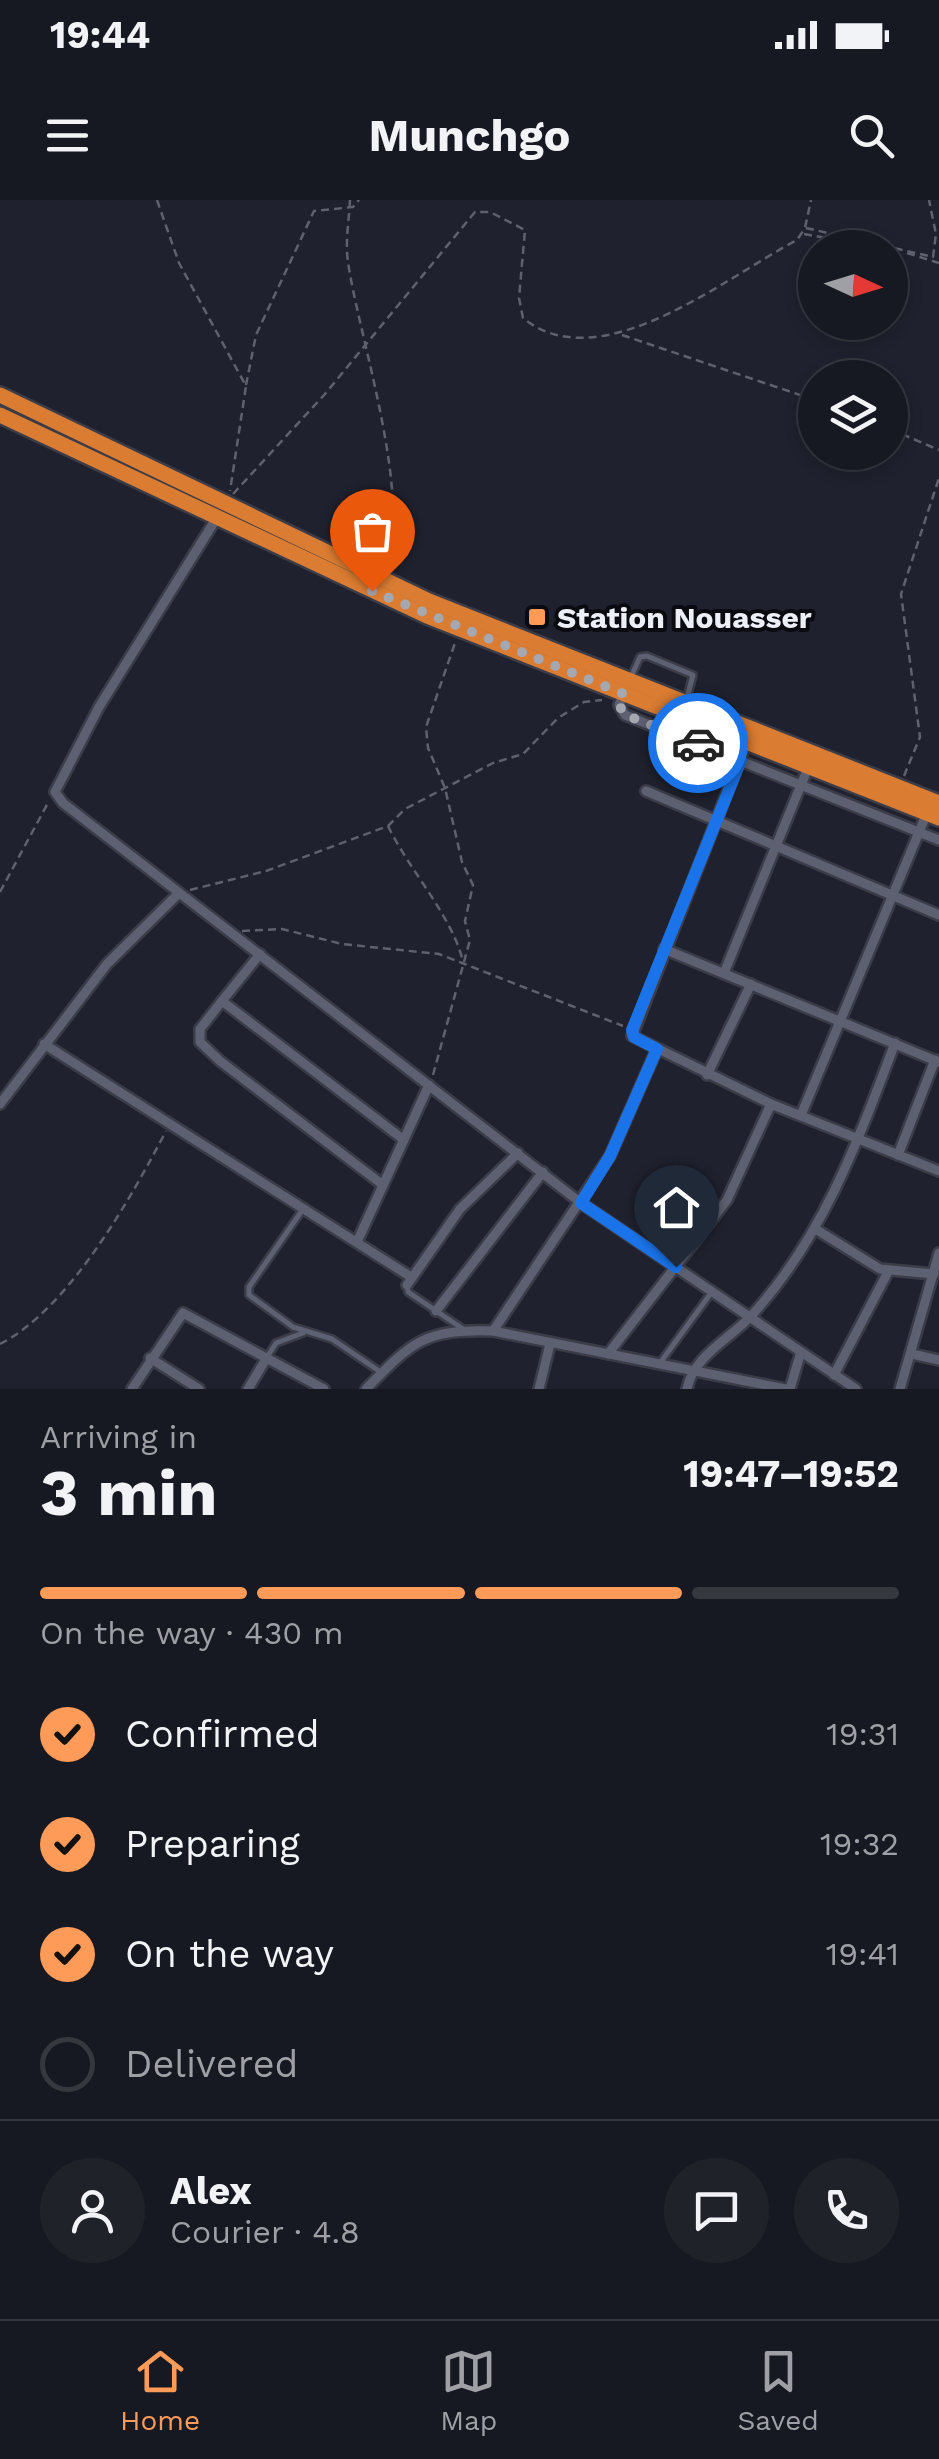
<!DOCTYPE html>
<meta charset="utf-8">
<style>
body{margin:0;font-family:"Work Sans",sans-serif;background:#20222a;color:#f1f3f6;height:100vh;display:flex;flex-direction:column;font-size:38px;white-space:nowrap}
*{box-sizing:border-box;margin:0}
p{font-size:32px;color:#9ea0a5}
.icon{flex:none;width:55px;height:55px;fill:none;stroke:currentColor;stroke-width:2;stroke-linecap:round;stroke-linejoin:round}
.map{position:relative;height:1189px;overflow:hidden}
.details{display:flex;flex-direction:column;background:#171922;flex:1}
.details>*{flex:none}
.needle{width:65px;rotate:94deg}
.fabs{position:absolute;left:798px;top:30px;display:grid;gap:20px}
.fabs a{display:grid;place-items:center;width:110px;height:110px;border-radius:50%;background:#171922;box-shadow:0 5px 15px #0003,0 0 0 2px #363840;font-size:50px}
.pin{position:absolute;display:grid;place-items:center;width:85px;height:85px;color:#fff;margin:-102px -42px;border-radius:50% 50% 50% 0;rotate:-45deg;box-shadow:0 0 10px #0007}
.pin .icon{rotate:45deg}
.courier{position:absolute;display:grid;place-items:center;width:100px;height:100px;margin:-50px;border:8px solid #1a73e8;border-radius:50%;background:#fff;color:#222;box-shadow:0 2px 12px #0007}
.headline em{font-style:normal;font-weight:700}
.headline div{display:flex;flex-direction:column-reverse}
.headline{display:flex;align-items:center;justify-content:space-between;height:170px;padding:0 40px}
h1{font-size:65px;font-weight:700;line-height:75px}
.bar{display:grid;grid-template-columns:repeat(4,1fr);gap:15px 10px;align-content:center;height:120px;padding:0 40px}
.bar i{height:12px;border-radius:8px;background:#363840}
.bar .selected{background:#fe9b59}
.bar p{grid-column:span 4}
.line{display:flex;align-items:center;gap:25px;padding:0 40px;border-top:2px solid #363840}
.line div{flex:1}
.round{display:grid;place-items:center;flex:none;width:105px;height:105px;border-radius:52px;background:#20222a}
ol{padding:0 40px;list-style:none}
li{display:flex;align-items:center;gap:30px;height:110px}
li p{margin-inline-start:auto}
li .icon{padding:10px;border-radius:50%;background:#fe9b59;color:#111;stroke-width:4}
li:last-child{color:#9ea0a5}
li i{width:55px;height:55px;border:5px solid #363840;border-radius:50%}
.status{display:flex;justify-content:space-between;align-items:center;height:70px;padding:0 50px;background:#171922;direction:ltr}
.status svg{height:28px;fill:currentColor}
header{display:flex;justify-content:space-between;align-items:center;height:130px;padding:0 40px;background:#171922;font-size:45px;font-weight:700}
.menu{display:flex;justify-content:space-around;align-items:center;height:140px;border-top:2px solid #363840;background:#171922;font-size:28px;color:#9ea0a5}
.menu a{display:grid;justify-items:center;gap:5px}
.menu .selected{color:#fe9b59}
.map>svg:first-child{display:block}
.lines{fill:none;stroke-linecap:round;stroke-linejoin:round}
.service-casing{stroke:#3b3c48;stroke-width:10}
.minor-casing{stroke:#3b3c48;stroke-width:14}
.trunk-casing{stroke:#3b3c48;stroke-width:20}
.path{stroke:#5f616d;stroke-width:2.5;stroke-dasharray:8 5;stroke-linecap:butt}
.service{stroke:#5d6070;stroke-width:5}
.minor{stroke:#5d6070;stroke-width:9}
.trunk{stroke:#da7c32;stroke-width:15}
.done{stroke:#a5a7b1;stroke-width:10;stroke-dasharray:0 18}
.route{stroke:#1a73e8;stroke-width:12}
.poi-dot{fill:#fe9b59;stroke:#0a0b11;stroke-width:4}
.labels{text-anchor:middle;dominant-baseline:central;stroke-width:8;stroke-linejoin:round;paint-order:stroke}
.poi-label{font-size:30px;font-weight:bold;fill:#edeff8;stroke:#0a0b11;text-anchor:start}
</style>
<div class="status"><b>19:44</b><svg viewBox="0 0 49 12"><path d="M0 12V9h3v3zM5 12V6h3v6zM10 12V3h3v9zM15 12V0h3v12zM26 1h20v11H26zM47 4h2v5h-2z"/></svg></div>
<header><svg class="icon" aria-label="menu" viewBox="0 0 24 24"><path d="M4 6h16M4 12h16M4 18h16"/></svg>Munchgo<svg class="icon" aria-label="search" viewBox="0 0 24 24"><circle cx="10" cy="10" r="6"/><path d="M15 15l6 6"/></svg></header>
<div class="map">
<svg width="939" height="1189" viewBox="0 0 939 1189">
<rect width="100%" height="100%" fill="#1f212e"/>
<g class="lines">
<g class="service-casing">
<g id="service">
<path d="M631 477 640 457 647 456 693 475 687 498"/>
<path d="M303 1009 249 1087V1095L293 1127 332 1139 382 1173"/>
<path d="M407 1085 408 1092 463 1129"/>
<path d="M266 1159 276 1143 303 1133"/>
<path d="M660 1163 711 1093"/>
</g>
</g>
<g class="minor-casing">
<g id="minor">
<path d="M216 319 99 507 55 592 63 603 581 1003 856 1189"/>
<path d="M624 494 619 505 625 515 939 640"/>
<path d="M747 542 632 836 771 904 939 971"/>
<path d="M646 591 939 715"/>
<path d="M664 749 939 862"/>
<path d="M724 773 810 563"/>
<path d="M222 801 260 754"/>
<path d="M44 844 411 1077"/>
<path d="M707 875 751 784"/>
<path d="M0 904 107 764 179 693"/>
<path d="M801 915 927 613"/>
<path d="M898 955 935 860"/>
<path d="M383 985 220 861 200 842V829L222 801 404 940"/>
<path d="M817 1030 880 1069 934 1074"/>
<path d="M357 1042 429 885"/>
<path d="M407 1085 460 1009 518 953"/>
<path d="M436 1111 543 972"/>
<path d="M493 1131 610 956 657 849"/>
<path d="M608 1154 727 1000 771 904"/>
<path d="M912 1154 939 1160"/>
<path d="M150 1158 199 1189"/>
<path d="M834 1175 888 1072"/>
<path d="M132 1189 183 1113 324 1189"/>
<path d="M248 1189 266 1159"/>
<path d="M366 1189C413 1141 424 1129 493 1131L786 1189"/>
<path d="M539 1189 550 1144"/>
<path d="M687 1189C693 1156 730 1139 752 1115 823 1037 858 941 895 843"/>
<path d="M790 1189 800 1155"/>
<path d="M900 1189 939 1053"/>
</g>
</g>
<g class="trunk-casing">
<g id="trunk">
<path d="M0 195 429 401 939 603"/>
<path d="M0 215 427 416 939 618"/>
</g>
</g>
<g class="path">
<path d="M157 0 179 63 246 186 230 291"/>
<path d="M350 0C349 21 345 42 348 62 358 134 415 303 384 367"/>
<path d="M806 28 933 57 936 34 929 0"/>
<path d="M804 34 881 48"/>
<path d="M907 53 939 63"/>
<path d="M622 135 815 200"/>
<path d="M246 185 256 135 314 11 353 7 359 0"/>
<path d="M890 229 939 250"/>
<path d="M233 294 325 194 475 12H490L525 30 519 98 523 118C600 181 726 77 797 40L805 28 811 0"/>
<path d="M904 576 920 537 901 394 939 278"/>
<path d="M388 626C409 670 453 717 463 762"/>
<path d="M190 690 266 671 388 626 405 609 493 563 523 554 558 518 584 502 602 500"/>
<path d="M0 692 49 601"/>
<path d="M242 731 282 729 342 744 439 754 623 826"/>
<path d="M433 875 470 740 465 721 473 685 462 662 445 588 428 548 426 527 455 443"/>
<path d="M0 1144C69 1109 131 998 166 931"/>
</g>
<use href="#service" class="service"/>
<use href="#minor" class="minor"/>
<use href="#trunk" class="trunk"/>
</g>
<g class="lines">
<path class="done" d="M372 391 624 494 619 505 625 515 698 543"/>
<path class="route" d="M676 1067 581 1003 610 956 657 849 634 837 632 830 741 560 698 543"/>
</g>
<rect class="poi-dot" x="527" y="407" width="20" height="20" rx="5"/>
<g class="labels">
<g class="poi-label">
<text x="557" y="417">Station Nouasser</text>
</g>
</g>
</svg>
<div class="fabs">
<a><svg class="needle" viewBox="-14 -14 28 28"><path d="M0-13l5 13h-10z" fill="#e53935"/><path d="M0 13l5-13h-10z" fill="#9ea0a5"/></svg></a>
<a><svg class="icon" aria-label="layers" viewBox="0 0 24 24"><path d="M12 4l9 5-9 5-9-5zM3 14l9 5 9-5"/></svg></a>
</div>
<div class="pin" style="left:372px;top:391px;background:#ea580c"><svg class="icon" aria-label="bag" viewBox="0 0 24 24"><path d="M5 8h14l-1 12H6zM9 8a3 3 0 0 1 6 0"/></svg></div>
<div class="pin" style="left:676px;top:1067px;background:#1f2937"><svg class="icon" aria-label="home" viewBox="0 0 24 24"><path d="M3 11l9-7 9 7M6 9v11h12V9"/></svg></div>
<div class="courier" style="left:698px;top:543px"><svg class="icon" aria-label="car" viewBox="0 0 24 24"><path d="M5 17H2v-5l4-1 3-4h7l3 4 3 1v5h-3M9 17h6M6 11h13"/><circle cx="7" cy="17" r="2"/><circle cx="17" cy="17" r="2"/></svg></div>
</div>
<section class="details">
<div class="headline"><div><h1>3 min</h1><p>Arriving in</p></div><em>19:47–19:52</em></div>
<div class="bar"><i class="selected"></i><i class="selected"></i><i class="selected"></i><i></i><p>On the way · 430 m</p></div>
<ol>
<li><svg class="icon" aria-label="check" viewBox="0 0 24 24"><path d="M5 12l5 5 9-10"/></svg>Confirmed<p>19:31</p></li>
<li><svg class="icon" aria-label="check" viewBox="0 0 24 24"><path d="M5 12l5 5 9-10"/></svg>Preparing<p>19:32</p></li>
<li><svg class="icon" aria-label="check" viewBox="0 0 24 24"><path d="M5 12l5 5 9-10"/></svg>On the way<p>19:41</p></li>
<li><i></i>Delivered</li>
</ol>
<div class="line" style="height:180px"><a class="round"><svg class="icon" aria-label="person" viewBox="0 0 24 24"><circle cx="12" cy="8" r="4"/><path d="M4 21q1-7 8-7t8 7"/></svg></a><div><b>Alex</b><p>Courier · 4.8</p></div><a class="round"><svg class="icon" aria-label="chat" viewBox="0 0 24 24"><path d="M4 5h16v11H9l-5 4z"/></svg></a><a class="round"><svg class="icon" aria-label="phone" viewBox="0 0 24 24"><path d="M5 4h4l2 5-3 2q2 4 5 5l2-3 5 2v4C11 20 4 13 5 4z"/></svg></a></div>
</section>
<nav class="menu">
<a class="selected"><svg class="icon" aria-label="home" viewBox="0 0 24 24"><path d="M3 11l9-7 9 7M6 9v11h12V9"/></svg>Home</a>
<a><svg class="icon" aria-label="map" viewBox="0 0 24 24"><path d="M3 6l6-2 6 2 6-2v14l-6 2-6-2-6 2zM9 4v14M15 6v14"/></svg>Map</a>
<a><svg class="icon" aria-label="saved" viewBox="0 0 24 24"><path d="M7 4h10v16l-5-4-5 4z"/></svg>Saved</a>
</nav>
